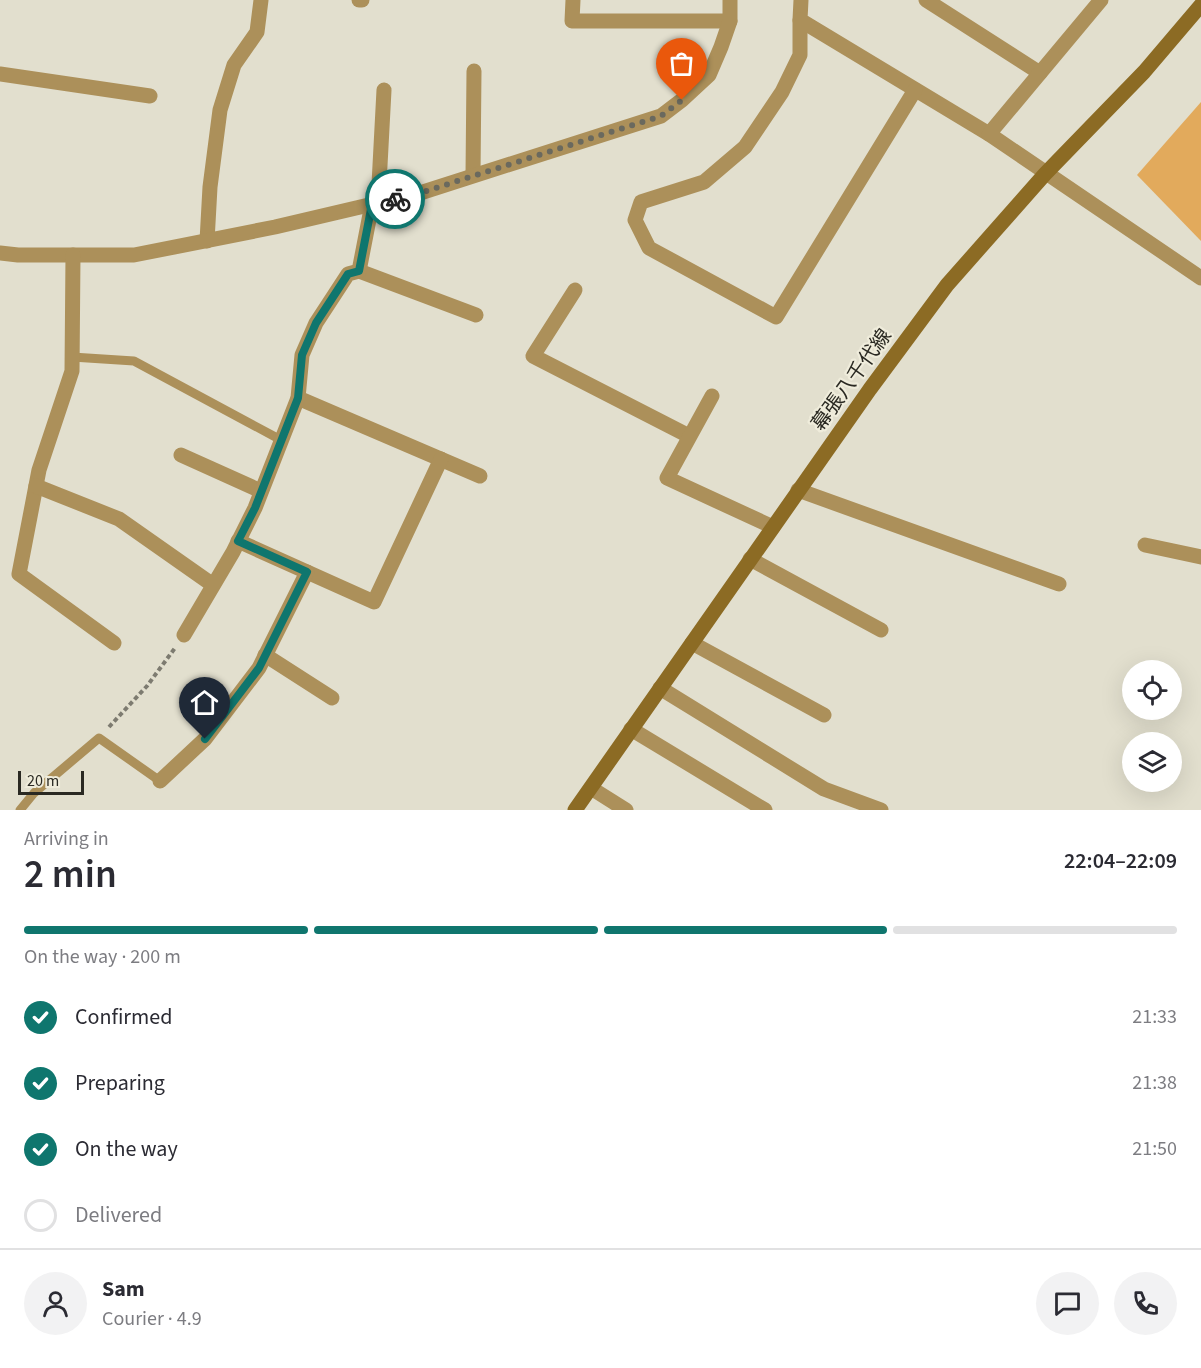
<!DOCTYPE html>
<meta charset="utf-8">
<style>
body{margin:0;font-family:"Source Sans 3","Noto Sans JP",sans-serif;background:#f2f2f3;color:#2b2b33;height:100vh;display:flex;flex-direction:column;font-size:22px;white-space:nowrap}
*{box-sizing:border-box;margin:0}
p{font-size:20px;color:#7c7c81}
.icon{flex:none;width:33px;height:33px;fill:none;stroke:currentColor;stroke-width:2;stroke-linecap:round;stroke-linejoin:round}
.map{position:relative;height:810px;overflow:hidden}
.sheet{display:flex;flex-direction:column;background:#fff;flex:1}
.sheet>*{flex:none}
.tools{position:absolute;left:1122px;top:660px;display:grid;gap:12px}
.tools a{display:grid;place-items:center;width:60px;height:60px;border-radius:50%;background:#fff;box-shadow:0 6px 24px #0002;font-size:30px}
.scale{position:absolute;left:18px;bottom:15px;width:66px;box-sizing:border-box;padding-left:6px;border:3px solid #2a2922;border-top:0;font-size:16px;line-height:21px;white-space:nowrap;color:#2a2922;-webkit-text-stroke:4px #efecdb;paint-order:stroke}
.pin{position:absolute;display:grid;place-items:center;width:51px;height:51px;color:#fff;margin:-62px -26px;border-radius:50% 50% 50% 0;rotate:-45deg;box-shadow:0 0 6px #0007}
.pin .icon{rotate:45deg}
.courier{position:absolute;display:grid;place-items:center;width:60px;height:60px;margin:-30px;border:4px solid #0f766e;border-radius:50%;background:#fff;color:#222;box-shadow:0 2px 8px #0007}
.headline em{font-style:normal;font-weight:600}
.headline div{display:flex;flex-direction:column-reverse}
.headline{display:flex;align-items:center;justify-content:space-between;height:102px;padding:0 24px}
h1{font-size:39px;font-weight:600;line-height:45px}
.bar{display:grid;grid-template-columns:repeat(4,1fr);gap:9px 6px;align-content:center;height:72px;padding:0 24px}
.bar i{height:8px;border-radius:4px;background:#e1e1e2}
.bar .current{background:#0f766e}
.bar p{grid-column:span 4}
.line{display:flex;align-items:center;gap:15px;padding:0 24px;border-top:2px solid #e1e1e2}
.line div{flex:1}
.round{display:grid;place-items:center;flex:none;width:63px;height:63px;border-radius:32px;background:#f2f2f3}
ol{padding:0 24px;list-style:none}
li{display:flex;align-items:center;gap:18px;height:66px}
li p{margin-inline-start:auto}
li .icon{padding:6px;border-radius:50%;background:#0f766e;color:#fff;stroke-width:4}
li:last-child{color:#7c7c81}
li i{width:33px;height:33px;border:3px solid #e1e1e2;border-radius:50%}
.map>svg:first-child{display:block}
.building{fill:#e2aa5c}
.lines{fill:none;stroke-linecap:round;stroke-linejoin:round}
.path{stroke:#7d7b70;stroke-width:4;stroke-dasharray:4.5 3;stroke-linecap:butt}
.service{stroke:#ac905a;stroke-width:9}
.minor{stroke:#ac905a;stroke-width:15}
.secondary{stroke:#8c6b24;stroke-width:15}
.done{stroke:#6a695e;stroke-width:6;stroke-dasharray:0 10.8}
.route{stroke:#0f766e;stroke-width:8}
.labels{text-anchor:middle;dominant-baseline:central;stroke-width:4.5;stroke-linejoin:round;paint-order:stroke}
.street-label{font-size:20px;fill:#2a2922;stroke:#efecdb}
</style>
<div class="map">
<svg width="1201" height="810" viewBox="0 0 1201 810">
<rect width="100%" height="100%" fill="#e2dfce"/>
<path class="building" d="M1201 102V241L1137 175Z"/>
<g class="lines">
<path class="path" d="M109 727 147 686 175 648"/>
<g class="service">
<path d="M72 357 134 361 281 440"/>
<path d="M20 810 34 793 99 738 160 781"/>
</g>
<g class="minor">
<path d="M359 0H362"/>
<path d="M573 0 572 21H730"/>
<path d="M801 0 800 20 989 134"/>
<path d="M926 0 1040 73"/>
<path d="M1101 0 989 134 1201 278"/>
<path d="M800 20V55L782 92 745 147 704 182 641 202 635 220 649 248 776 317 915 90"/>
<path d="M0 74 150 96"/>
<path d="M473 175 474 71"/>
<path d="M378 203 384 90"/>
<path d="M207 241 210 187 220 110 234 65 257 32 261 0"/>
<path d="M0 253 18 255H134L275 227 420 193 661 116 682 100 709 75 721 47 730 21V0"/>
<path d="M73 255 72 371 39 470 19 574 114 643"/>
<path d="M359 271 476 315"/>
<path d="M575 290 533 356 689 436"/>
<path d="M712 396 667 478 773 527"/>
<path d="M298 398 480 476"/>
<path d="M181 455 261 491"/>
<path d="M36 486 119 519 213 585"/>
<path d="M798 490 1059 584"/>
<path d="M238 541 374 602 441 459"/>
<path d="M1145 545 1201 557"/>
<path d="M750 559 881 630"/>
<path d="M184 635 233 552 255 508 298 398 302 355 316 323 348 274 359 271 372 204"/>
<path d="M692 643 824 715"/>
<path d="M265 655 332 698"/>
<path d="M660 688 824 789 881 810"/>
<path d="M631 729 765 810"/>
<path d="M160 781 205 739 259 668 307 572"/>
<path d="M591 788 626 810"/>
</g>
<path class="secondary" d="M575 810 870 389 947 285 1045 174 1144 72 1201 5"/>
</g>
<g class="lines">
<path class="done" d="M395 199 420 193 661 116 682 100"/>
<path class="route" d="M205 739 259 668 307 572 238 541 255 508 298 398 302 355 316 323 348 274 359 271 372 204 395 199"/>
</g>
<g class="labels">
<g class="street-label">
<text transform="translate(852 380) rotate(-54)">幕張八千代線</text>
</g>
</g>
</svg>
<div class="tools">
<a><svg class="icon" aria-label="locate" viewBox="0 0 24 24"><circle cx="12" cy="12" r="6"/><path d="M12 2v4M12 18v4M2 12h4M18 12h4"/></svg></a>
<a><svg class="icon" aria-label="layers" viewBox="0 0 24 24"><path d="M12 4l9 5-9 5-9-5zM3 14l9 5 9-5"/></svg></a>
</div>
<div class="scale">20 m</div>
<div class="pin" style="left:682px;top:100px;background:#ea580c"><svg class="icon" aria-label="bag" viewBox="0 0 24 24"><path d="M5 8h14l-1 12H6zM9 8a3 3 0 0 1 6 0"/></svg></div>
<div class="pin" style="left:205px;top:739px;background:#1f2937"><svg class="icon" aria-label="home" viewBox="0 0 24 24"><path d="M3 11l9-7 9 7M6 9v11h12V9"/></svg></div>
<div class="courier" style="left:395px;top:199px"><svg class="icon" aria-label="bike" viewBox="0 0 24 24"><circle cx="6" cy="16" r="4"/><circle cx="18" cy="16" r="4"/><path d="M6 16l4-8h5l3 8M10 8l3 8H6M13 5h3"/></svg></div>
</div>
<section class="sheet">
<div class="headline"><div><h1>2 min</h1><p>Arriving in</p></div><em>22:04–22:09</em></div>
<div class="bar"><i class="current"></i><i class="current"></i><i class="current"></i><i></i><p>On the way · 200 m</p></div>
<ol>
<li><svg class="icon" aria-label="check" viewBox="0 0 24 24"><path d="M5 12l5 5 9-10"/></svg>Confirmed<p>21:33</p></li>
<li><svg class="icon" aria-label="check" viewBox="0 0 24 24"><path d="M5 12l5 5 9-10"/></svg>Preparing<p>21:38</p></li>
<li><svg class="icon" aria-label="check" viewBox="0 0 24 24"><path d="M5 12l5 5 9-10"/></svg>On the way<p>21:50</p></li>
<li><i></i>Delivered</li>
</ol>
<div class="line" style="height:108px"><a class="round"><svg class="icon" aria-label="person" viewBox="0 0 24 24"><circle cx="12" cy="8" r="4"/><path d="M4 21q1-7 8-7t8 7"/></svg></a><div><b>Sam</b><p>Courier · 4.9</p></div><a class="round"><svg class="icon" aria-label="chat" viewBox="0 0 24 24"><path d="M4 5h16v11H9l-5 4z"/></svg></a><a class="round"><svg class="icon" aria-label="phone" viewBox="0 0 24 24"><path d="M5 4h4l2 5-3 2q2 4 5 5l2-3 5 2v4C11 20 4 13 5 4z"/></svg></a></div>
</section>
